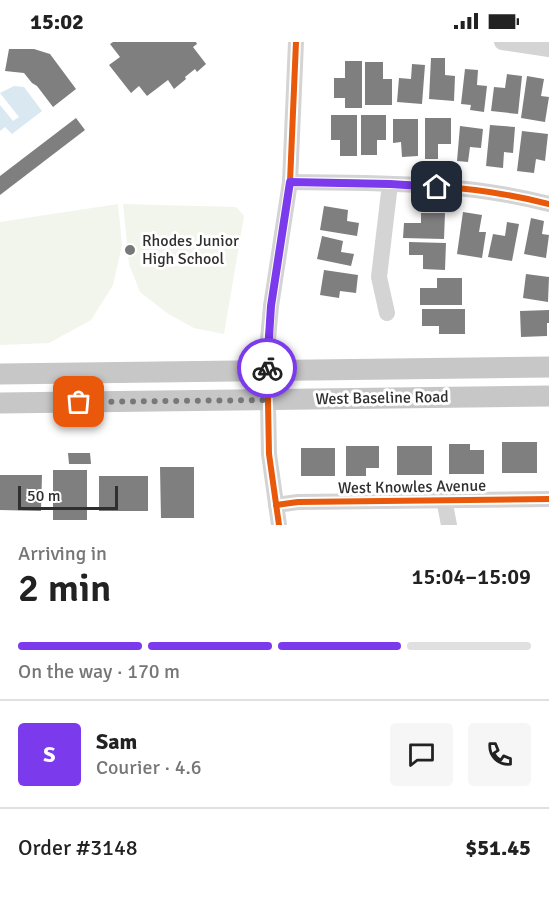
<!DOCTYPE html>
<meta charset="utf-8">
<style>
body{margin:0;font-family:Signika,sans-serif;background:#f6f6f6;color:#222;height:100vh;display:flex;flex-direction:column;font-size:22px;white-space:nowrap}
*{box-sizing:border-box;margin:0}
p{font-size:20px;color:#767676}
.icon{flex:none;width:33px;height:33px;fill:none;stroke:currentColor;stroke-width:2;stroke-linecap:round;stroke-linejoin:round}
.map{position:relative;height:483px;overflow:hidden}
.details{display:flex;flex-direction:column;background:#fff;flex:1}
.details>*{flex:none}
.scale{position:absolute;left:18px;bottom:15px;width:100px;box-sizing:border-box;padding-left:6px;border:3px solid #2f2f2f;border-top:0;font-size:16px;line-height:21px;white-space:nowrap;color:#2f2f2f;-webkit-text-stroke:4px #fff;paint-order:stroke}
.pin{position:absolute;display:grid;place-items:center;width:51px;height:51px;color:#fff;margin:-26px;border-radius:12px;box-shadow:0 3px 9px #0006}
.courier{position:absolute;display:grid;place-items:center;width:60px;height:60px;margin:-30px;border:4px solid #7c3aed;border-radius:50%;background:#fff;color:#222;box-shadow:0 2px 8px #0007}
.summary em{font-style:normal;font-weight:600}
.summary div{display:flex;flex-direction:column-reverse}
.summary{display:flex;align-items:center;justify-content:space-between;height:102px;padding:0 18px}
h1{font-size:39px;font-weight:600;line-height:45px}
.bar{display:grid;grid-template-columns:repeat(4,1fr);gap:9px 6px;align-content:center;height:72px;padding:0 18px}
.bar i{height:8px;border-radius:4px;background:#e0e0e0}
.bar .selected{background:#7c3aed}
.bar p{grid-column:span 4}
.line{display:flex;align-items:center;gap:15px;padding:0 18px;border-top:2px solid #e0e0e0}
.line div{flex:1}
.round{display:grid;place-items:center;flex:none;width:63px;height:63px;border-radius:6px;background:#f6f6f6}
.status{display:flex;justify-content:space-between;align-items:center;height:42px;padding:0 30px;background:#fff;direction:ltr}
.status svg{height:16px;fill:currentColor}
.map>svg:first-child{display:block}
.green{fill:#f1f5ec}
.water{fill:#dae9f1}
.building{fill:#7f7f7f}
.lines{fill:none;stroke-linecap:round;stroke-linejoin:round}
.minor{stroke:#d4d4d4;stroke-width:16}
.major{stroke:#c7c7c7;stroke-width:21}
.cycleway-casing{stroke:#fff;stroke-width:10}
.cycleway{stroke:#e8590c;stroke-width:6}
.done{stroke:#787878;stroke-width:6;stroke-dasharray:0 10.8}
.route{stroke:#7c3aed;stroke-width:8}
.poi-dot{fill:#787878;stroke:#fff;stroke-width:2}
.labels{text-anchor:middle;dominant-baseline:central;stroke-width:6;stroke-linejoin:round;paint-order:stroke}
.poi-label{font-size:16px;fill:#2f2f2f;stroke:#fff;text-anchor:start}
.street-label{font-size:16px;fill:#2f2f2f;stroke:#fff}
</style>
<div class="status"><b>15:02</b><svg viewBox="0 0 49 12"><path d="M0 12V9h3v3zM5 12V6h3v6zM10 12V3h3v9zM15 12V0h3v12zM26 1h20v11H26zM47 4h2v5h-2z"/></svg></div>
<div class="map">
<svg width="549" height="483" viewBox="0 0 549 483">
<rect width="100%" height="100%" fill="#fff"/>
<g class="green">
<path d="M118 162 122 203 113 243 91 278 49 301 0 303V180Z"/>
<path d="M123 162 236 165 244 174 224 292 194 286 167 271 140 250 129 222Z"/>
</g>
<path class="water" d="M14 44 24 45 42 69 12 92 5 85 0 89V63L13 79 19 75 0 51Z"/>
<g class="building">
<path d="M113 0H196L197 2 193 5 206 22 197 30 195 27 185 35 186 37 174 47 168 38 147 54 139 44 131 51 109 23 120 15 110 2Z"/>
<path d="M9 7H34L50 12 76 47 53 65 37 44 32 41 24 31 5 29Z"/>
<path d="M431 16H445V33L455 34 454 59 429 57Z"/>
<path d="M345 19H362V66H345V56H334V36H345Z"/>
<path d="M365 20H383V37H392V63H365Z"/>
<path d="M412 22 425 23 422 62 397 60 399 36 411 37Z"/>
<path d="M465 27 478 28 477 43 487 44 484 70 470 68 471 63 461 62Z"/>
<path d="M507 32 522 34 518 72 491 69 494 45 505 46Z"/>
<path d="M527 34 544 37 541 54 549 55 545 80 521 76Z"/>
<path d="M331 73H357V114H340V98H331Z"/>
<path d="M361 73H386V98H377V113H361Z"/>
<path d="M76 76 85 88 0 153V134Z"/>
<path d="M425 76H451V102H438V117H425Z"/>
<path d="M393 77H418V114L402 115 401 100 393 101Z"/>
<path d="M490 83 515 85 513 111 504 110 503 126 486 124Z"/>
<path d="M460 84 483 87 481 106 470 105 468 120 457 119Z"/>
<path d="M522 89 548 92 545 119 536 117 534 131 517 129Z"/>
<path d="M324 164 348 168 347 179 359 181 357 194 320 188Z"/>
<path d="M463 170 482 173 479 190H486L482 216 457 212Z"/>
<path d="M421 171H445L444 197 403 196 404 181H421Z"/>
<path d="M531 176 544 179 542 192 549 193 546 216 524 212Z"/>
<path d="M507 180 519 182 512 219 488 215 493 192 505 194Z"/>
<path d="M322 194 343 199 341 210 354 212 351 224 317 217Z"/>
<path d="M409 200 446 201 445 228 423 227V213H409Z"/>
<path d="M324 228 358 233 356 251 340 249 339 256 320 253Z"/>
<path d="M526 232 549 235 548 260 523 256Z"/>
<path d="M437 236H462V263H420V246H437Z"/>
<path d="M422 267H465V292H439V284H422Z"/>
<path d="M549 268V281H547V294L521 295 520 269Z"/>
<rect x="502" y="400" width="35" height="31"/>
<path d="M449 402H470V408H484V432H449Z"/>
<path d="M346 404H379V426H366V434H346Z"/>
<rect x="397" y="404" width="35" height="29"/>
<rect x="301" y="406" width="34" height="28"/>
<path d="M68 411H90L91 422H69Z"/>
<path d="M160 425H194V476H161Z"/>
<rect x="53" y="428" width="34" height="50"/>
<path d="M0 433H42L41 469 0 468Z"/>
<rect x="99" y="434" width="49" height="35"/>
</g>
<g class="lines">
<g class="minor">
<path d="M502 0 549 7"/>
<path d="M290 140C376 141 465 140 549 162"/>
<path d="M387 271 379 235 390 142"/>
<path d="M444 457 449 483"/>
<path d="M276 463 298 460 549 457"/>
<path d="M279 483 269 412 267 309 271 264 290 140 296 0"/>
</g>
<g class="major">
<path d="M0 332 549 325"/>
<path d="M0 361 549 354"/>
</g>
<g class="cycleway-casing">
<g id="cycleway">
<path d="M290 140C376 141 465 140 549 162"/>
<path d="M276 463 298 460 549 457"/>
<path d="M279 483 269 412 267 309 271 264 290 140 296 0"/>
</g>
</g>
<use href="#cycleway" class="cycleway"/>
</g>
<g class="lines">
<path class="done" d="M79 360 267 358V326"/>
<path class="route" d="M267 326 271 264 290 140 390 142 437 145"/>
</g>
<circle class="poi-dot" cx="130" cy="208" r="6"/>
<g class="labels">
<g class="poi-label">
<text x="142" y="199">Rhodes Junior<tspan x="142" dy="18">High School</tspan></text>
</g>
<g class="street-label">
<text transform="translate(382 356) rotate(-1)">West Baseline Road</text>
<text transform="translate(412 445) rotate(-1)">West Knowles Avenue</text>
</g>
</g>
</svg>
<div class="scale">50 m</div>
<div class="pin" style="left:79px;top:360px;background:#ea580c"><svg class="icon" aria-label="bag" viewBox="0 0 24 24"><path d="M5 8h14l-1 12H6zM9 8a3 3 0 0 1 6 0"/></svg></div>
<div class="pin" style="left:437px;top:145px;background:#1f2937"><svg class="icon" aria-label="home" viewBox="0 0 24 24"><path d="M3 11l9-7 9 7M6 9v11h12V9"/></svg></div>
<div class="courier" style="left:267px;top:326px"><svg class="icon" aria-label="bike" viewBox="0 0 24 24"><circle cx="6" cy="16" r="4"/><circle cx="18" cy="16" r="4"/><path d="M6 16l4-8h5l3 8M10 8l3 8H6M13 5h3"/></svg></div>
</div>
<section class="details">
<div class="summary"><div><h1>2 min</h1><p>Arriving in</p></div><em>15:04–15:09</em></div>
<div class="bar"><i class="selected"></i><i class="selected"></i><i class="selected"></i><i></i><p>On the way · 170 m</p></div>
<div class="line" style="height:108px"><b class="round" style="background:#7c3aed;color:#fff">S</b><div><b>Sam</b><p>Courier · 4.6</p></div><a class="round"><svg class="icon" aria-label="chat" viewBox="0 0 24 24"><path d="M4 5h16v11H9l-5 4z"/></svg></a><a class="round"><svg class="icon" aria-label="phone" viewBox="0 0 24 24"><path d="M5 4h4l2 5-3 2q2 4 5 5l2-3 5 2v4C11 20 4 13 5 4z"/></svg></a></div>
<div class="line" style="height:78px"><div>Order #3148</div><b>$51.45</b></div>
</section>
